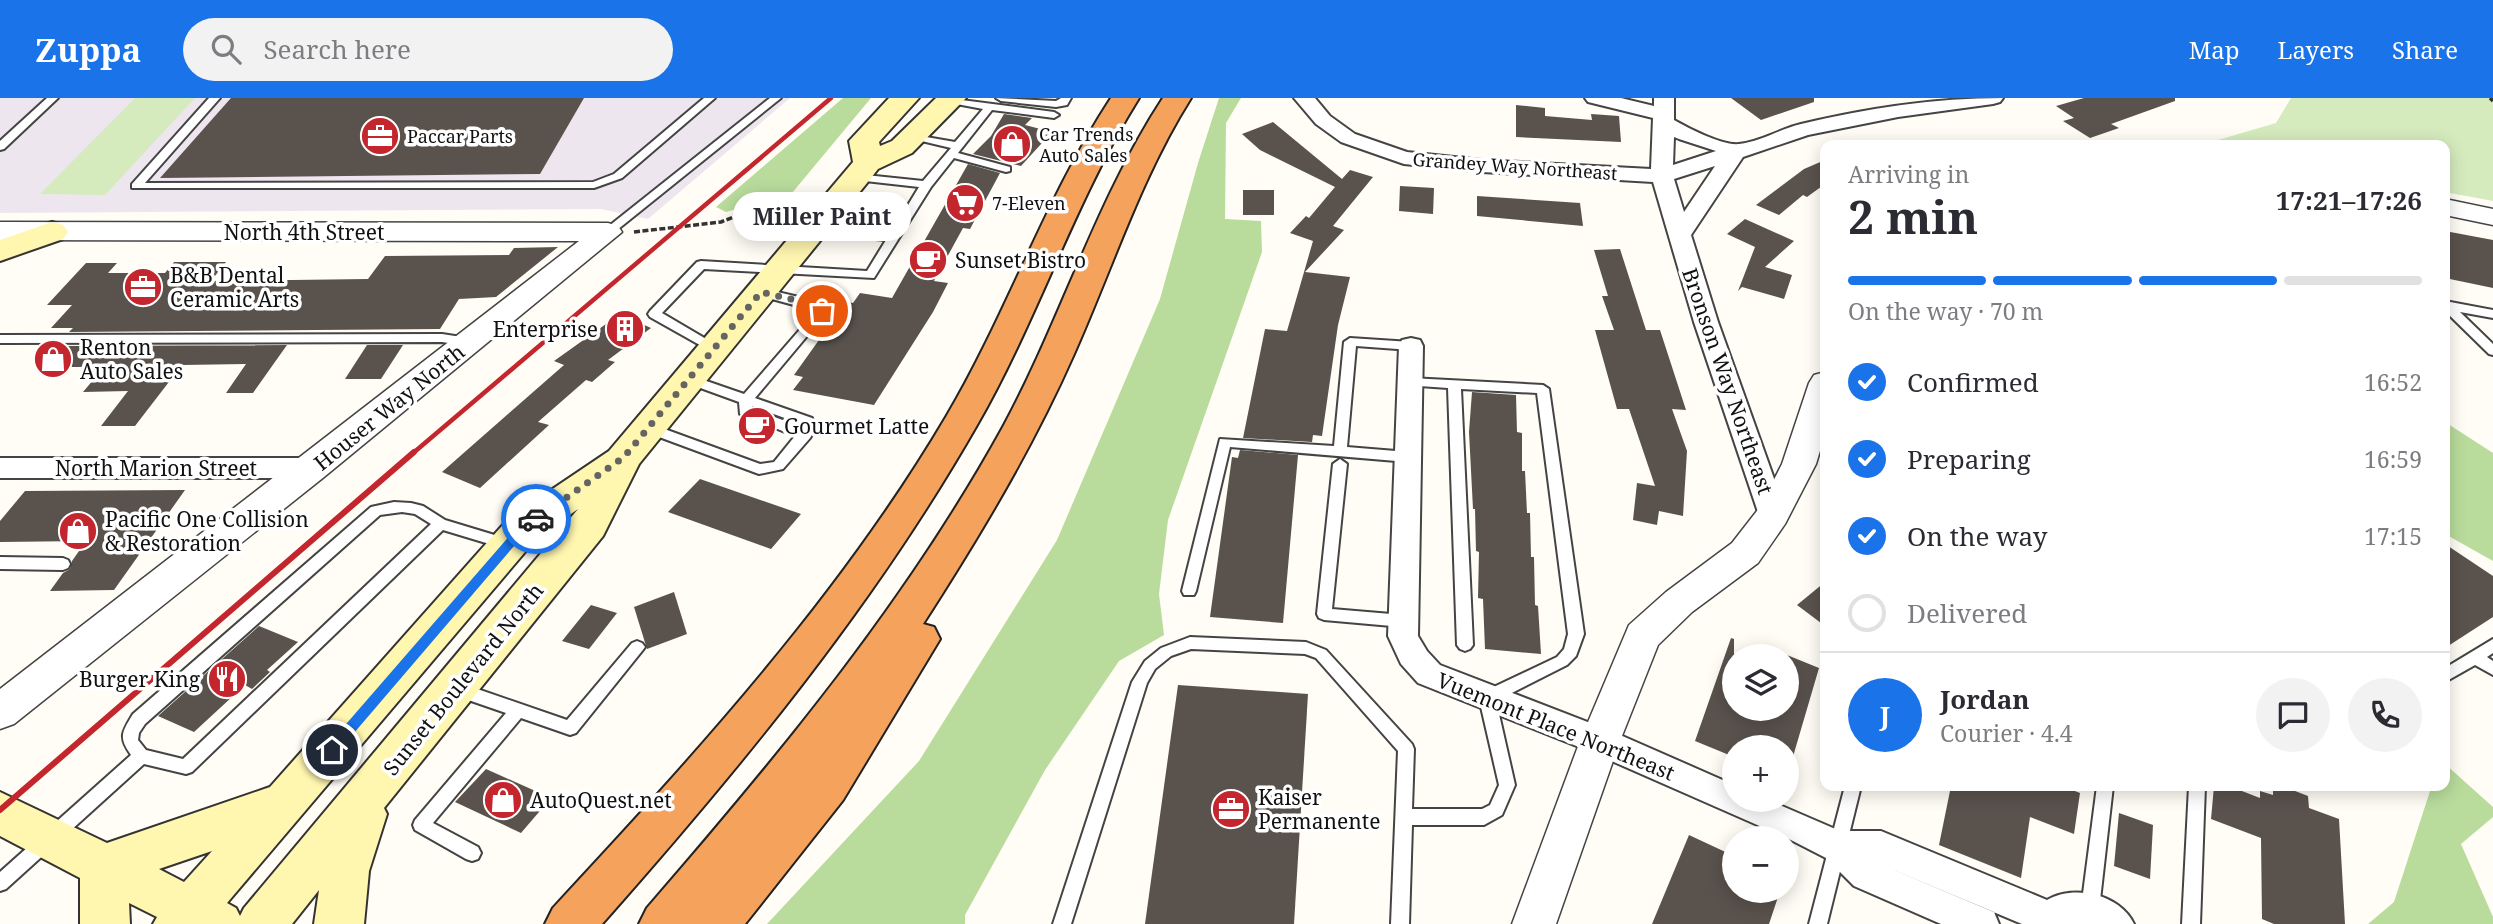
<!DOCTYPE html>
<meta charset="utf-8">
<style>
body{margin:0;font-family:"Noto Serif",serif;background:#f2f2f3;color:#2b2b33;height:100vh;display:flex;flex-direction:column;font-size:26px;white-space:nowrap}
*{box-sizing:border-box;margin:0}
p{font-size:23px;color:#7c7c81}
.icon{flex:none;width:38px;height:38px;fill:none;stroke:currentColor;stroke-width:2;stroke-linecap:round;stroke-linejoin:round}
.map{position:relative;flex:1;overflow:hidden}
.side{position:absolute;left:1820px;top:42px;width:630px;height:651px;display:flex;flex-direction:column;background:#fff;border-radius:14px;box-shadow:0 4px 18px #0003}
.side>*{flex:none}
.buttons{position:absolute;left:1722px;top:546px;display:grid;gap:14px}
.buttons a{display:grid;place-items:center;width:77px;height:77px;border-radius:50%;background:#fff;box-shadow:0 4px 18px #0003;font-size:35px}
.pin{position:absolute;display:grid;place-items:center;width:60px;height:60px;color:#fff;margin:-30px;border:4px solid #fff;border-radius:50%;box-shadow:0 2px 7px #0007}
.courier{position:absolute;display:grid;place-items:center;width:70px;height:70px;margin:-35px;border:5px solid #1a73e8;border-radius:50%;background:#fff;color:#222;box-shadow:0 2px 9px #0007}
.bubble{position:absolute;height:49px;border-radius:24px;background:#fff;box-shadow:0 4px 18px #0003;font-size:23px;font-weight:700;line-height:49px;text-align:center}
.headline em{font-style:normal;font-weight:700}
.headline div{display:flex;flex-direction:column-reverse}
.headline{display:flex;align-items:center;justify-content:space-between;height:119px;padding:0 28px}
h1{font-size:46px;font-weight:700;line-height:52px}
.bar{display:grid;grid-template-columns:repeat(4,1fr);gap:10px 7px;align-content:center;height:84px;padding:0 28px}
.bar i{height:9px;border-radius:5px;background:#e1e1e2}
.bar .selected{background:#1a73e8}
.bar p{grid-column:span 4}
.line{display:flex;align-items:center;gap:18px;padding:0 28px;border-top:2px solid #e1e1e2}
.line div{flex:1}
.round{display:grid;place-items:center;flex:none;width:74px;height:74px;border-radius:37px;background:#f2f2f3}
ol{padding:0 28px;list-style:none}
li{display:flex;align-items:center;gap:21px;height:77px}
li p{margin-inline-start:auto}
li .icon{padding:7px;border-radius:50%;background:#1a73e8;color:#fff;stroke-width:4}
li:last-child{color:#7c7c81}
li i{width:38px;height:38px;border:4px solid #e1e1e2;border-radius:50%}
header{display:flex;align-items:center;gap:42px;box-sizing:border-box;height:98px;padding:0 35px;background:#1a73e8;color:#fff}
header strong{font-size:33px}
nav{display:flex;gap:38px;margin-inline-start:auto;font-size:24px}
.search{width:490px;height:63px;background:#f2f2f3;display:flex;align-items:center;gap:18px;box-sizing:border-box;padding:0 24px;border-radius:38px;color:#7c7c81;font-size:26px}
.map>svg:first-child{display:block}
.industrial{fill:#eee6ef}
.green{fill:#d5ebbd}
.forest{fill:#b9dc9c}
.building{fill:#5a524d}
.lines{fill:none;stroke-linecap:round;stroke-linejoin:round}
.service-casing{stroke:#444;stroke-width:4}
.minor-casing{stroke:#444;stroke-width:4}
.tertiary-casing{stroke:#444;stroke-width:3}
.secondary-casing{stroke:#333;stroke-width:4}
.motorway-casing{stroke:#222;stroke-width:4}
.path{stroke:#333;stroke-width:3.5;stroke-dasharray:6 2.5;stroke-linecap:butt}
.service{fill:#fff;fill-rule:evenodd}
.minor{fill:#fff;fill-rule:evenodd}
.tertiary{fill:#fff;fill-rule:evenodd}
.secondary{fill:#fff6b0;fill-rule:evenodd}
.motorway{fill:#f5a25d;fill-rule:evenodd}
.rail-far1{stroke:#c4262e;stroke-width:4.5}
.rail{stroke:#c4262e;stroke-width:6}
.route{fill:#1a73e8}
.done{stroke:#646461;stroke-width:7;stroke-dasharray:0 12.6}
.labels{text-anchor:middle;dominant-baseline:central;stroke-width:7;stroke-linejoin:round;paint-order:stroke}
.far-poi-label{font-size:18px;fill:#111;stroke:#fff;text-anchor:start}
.far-street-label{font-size:18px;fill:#111;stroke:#fff}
.street-label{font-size:21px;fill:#111;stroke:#fff}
.poi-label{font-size:21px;fill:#111;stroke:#fff;text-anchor:start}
</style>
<header>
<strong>Zuppa</strong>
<div class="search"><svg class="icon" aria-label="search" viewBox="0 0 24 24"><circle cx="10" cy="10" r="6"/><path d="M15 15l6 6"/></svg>Search here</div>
<nav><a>Map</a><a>Layers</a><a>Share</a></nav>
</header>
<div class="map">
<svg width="2493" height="826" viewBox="0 0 2493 826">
<rect width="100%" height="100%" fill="#fffdf5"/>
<path class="industrial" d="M0 0H790L648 121 601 111 0 115Z"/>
<g class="green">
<path d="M135 0H195L105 97 40 96Z"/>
<path d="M2291 0H2493V103L2445 94V47H2201L2276 25Z"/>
</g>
<g class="forest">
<path d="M843 0H871L792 95 726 114 716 109Z"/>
<path d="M1219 0H1241L1226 25 1225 121 1261 123 1262 154 1168 422 1159 496 1164 537 1119 563 1045 672 965 817V826H767L919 663 1057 442 1160 201 1198 65Z"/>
<path d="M2445 324 2493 355V463L2445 436Z"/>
<path d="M2445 666 2493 709V719L2461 746 2493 819V826H2368L2394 804 2431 690 2429 688H2445Z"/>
</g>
<g class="building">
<path d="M231 0H584L540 76 160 80Z"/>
<path d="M1731 0H1814V4L1761 22Z"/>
<path d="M2084 0H2175V3L2111 26 2119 30 2090 40 2063 23 2074 20 2056 8Z"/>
<path d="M1516 7 1545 10V18L1592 22 1591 16 1619 18 1621 44 1516 39Z"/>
<path d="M1004 16 1032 20 1025 27 1052 34 1021 68 973 56 991 38Z"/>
<path d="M1273 24 1342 81 1350 72 1373 79 1333 128 1344 132 1305 174 1350 179 1338 227 1322 338 1313 337 1312 344 1243 340 1265 231 1287 233 1313 143 1290 135 1306 118 1309 120 1335 89 1260 52 1242 36Z"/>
<path d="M1825 62V86L1807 99 1803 97 1779 117 1756 107 1804 71Z"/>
<path d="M968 66 1000 75 970 131 963 130 934 183 948 185 933 214 874 307 793 292 803 279 794 277 846 204 853 205 860 195 892 200Z"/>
<path d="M1400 88 1434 90 1433 116 1399 113Z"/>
<rect x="1243" y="92" width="31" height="25"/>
<path d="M1477 98 1580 105 1583 128 1477 118Z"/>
<path d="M1745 121 1794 143 1765 169 1792 177 1784 201 1742 189 1738 193 1755 149 1727 136Z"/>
<path d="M2445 133 2493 142V190L2445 180Z"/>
<path d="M558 149 496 199 459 201 440 231 69 234 73 230H51L72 207H47L86 165H117L108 175H165L174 164H226L211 183 368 181 385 158 509 157 514 150Z"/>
<path d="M1620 151 1646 232H1660L1686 312 1672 311 1687 353 1683 418 1659 413 1657 427 1633 422 1637 385 1655 388 1629 311H1617L1595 232H1614L1602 198H1608L1594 152Z"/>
<path d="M620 216 651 230 608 262 615 264 592 284 586 282 538 324 549 327 480 390 442 374 564 267 554 263Z"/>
<path d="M287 247 253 295H226L246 266 182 267 135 328H101L128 293 83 294 104 269H38L57 248Z"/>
<path d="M367 247H403L381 281H345Z"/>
<path d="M1472 294 1516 297 1517 334 1522 335V373H1525L1527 415H1530L1531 459H1534L1535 507 1538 508 1541 556 1485 551 1483 501 1478 500 1479 454 1476 453 1475 411H1473L1469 334Z"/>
<path d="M1240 352 1298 357 1283 525 1210 519 1232 359 1238 360Z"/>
<path d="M700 381 801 416 771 451 668 414Z"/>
<path d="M185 392 114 492 50 493 63 475 70 471 72 463 86 443 0 444V423L25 393Z"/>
<path d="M2445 446 2493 478V519L2445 550Z"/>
<path d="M1825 484V528L1797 507Z"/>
<path d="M674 494 687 536 647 551 634 509Z"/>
<path d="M591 507 617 515 589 551 562 543Z"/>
<path d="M259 528 298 544 267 572 270 574 252 591 245 587 194 634 158 618Z"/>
<path d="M1731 540 1734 541V611H1787V557L1819 570 1792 662 1787 661V649H1734V659L1695 643Z"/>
<path d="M1178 587 1308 596 1294 826H1145Z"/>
<path d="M486 671 551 700 521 735 455 704Z"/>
<path d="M1951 688H2062L2080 695 2074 736 2030 719 2021 780 1939 747Z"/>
<path d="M2214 688H2229L2260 700V693L2273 697V688H2282L2308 698 2309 710 2339 721 2345 826H2274L2262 821 2261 740 2211 721Z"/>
<path d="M2119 715 2153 727 2150 781 2114 768Z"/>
<path d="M1689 737 1734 758V793H1780L1769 826H1652Z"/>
</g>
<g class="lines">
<g class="service-casing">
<g id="service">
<path d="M47 0H58L4 51 0 52V43Z"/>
<path d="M209 0H220L145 85 593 84 614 76 704 0H715L622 80 594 90H132V86Z"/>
<path d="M770 0H781L612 136H604V132Z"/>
<path d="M946 0 1054 14 1059 17 1054 20 992 12 958 55 1010 69V73L1006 74 954 60 931 89 874 180 704 171 662 215 718 248 720 251 714 255 650 219 648 216 650 213 697 164 701 163 867 173 886 142 813 135 807 132 813 129 890 135 904 114 836 106 830 103 836 100 908 107 919 89 856 82 851 79 856 76 923 83 951 50 909 40V36L955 44 983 11 946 4Z"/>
<path d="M996 0 1056 3 1061 0H1071L1067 7 1056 9 1001 3Z"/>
<path d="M761 190 824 205 828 213 755 300 812 320 816 330 810 340 783 371 759 376 643 333 641 330 648 325 760 366 774 364 795 338 740 316 739 304 684 284 683 281 689 277 744 296 816 213 757 197 755 194ZM752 308 801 326 802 329 752 311Z"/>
<path d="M2445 203 2493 212V220L2460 214 2493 246V257L2489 256 2445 213Z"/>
<path d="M442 236 468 240 474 244 468 248 442 244 0 245V237Z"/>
<path d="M1350 240 1411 244 1417 248 1411 252 1356 248 1347 349 1408 354 1413 356 1415 359 1413 362 1408 364 1230 349 1196 493 1194 497H1184L1182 493 1220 341 1334 348 1344 244Z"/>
<path d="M1410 280 1543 287 1549 291 1584 536 1576 558 1567 567 1496 603 1515 687 1502 717 1484 727H1412L1409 826H1391L1398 653 1316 560 1305 556 1191 551 1171 558 1155 571 1147 585 1071 826H1053L1132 584 1145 563 1161 550 1190 539 1306 544 1326 552 1412 646 1414 651 1412 711H1482L1490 707 1499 687 1479 600 1481 595 1557 559 1564 551 1568 536 1537 295 1461 291 1473 547 1470 551 1465 553 1460 551 1457 547 1448 290 1405 287 1404 284Z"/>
<path d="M1340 361 1347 366 1332 511 1403 517 1408 519 1411 523 1408 527 1403 529 1324 522 1319 520 1317 516 1333 366Z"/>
<path d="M394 404 411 405 423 408 445 422 511 442 513 446 511 450 506 451 443 432 192 674 186 676 144 666 6 791 0 793V774L131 657C118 639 122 634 133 616L371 409ZM402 414 415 416 431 426 183 661 146 652 138 642 139 635 145 626 380 417Z"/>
<path d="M0 459 63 460 68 462 70 466 68 470 63 472 0 471Z"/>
<path d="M2493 541V555L2487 559 2493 563V577L2475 567 2445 584V570Z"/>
<path d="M637 543 642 545 645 549 642 553 576 635 570 637 521 620 433 725 478 749 481 755 478 761 472 763 466 761 415 732 413 727 415 722 506 615 451 596 449 591 451 586 457 584 567 622 632 545Z"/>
<path d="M1845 688H1861L1827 826H1809Z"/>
<path d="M2097 688H2113L2099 811 2096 817 2090 819 2084 817 2081 811Z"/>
<path d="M2189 688H2205L2200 826H2182Z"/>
</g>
</g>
<g class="minor-casing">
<g id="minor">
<path d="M1294 0H1315L1330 18 1355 36 1407 54 1482 62 1651 71 1653 20 1588 4 1585 0H1621L1654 8V0H1674V22C1688 30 1723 48 1739 46 1760 44 1780 31 1801 26 1868 10 1934 0 2003 0L2000 4 1993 6 1898 19 1808 37 1743 59 1691 137 1718 224 1787 417 1783 424 1773 427 1763 424 1759 417 1694 224 1653 84 1482 74 1404 66 1341 44 1316 26ZM1674 39 1679 41 1716 53 1673 67ZM1715 68 1684 114 1674 81Z"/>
<path d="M1411 240 1420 242 1423 248 1418 538 1427 553 1440 567 1611 633 1734 687V702H1768L1840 733H1881L2047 802C2074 786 2120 796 2134 826H2022L1877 765 1994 814 1999 826H1941L1854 788 1826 760 1787 740 1589 653 1418 585 1401 566 1388 538 1399 248 1402 242Z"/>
<path d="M0 360H312L322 363 326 370 322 377 312 380H0Z"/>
</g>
</g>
<g class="tertiary-casing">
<g id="tertiary">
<path d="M2445 101 2493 111V127L2445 117Z"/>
<path d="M0 124 608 125 618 128 622 134 324 379 14 626 0 631V591L579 143 0 142Z"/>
<path d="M1825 274V336L1816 366 1785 426 1758 465 1692 514 1658 547 1620 643 1556 826H1512L1580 643 1629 527 1666 494 1732 445 1760 409 1782 366 1809 285 1814 277Z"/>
</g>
</g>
<g class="secondary-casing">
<g id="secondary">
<path d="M889 0H919L879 44 880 48 892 43 936 0H966L912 55 878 71 867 85 639 366 603 438 384 710 387 716 369 773 364 826H314L319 792 292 826H153L157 819 129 805 130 826H80V780L0 738V694L107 745 270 689 508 421 609 353 853 64 849 43ZM578 411 244 810 240 818 236 810 227 805 536 441ZM212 753 184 784 159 771Z"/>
<path d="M52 124 63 127 68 134 63 141 0 163V142Z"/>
</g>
</g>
<g class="motorway-casing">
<g id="motorway">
<path d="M1111 0H1139C1074 104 1038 221 977 327 873 509 740 670 602 826H545L553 810C695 657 839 500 946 319 1007 216 1045 101 1111 0Z"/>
<path d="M1163 0H1191C1141 79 1112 171 1074 256 1032 351 979 439 923 526L934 529 940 541 843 702 745 826H639L647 810C778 659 906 505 1003 329 1061 222 1096 102 1163 0Z"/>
</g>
</g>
<g class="path">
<path d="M2490 0 2493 3"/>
<path d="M634 134 721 124 759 109 794 102"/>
</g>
<use href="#service" class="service"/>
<use href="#minor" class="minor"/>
<use href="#tertiary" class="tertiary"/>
<use href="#secondary" class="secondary"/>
<use href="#motorway" class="motorway"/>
<path class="rail-far1" d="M412 356 831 0"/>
<path class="rail" d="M0 712 414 354"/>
</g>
<path class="route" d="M536 417 540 418V424L526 434 336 656H327V648L518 428Z"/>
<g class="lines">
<path class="done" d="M536 421 624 359 761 194 820 208 822 213"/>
</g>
<defs>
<g id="office-disc" transform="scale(2.0125)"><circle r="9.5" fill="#c4262e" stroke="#fff"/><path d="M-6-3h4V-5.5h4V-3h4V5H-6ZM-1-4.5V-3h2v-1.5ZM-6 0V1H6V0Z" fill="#fff"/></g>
<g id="shop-disc" transform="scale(2.0125)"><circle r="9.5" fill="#c4262e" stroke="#fff"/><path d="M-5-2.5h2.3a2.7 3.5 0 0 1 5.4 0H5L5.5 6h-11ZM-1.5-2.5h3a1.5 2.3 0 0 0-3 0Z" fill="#fff"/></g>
<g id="supermarket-disc" transform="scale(2.0125)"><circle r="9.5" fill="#c4262e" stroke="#fff"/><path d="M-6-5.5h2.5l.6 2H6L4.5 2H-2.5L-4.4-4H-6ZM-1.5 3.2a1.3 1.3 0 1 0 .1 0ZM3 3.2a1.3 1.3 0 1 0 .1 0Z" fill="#fff"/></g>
<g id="cafe-disc" transform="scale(2.0125)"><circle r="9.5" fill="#c4262e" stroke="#fff"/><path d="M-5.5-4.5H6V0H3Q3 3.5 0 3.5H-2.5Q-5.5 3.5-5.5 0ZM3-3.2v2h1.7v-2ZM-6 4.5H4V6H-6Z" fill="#fff"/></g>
<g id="building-disc" transform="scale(2.0125)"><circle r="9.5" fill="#c4262e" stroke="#fff"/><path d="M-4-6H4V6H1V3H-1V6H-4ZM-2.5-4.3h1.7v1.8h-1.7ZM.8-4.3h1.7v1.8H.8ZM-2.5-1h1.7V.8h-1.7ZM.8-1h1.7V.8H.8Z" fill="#fff"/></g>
<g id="restaurant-disc" transform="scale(2.0125)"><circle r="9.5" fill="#c4262e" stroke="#fff"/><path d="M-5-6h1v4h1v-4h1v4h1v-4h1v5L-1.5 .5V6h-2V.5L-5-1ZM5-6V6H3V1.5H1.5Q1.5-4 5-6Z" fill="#fff"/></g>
</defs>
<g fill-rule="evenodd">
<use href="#office-disc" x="380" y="38"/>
<use href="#shop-disc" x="1012" y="46"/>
<use href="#supermarket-disc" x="965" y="105"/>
<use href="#cafe-disc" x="928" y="162"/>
<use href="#office-disc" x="143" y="189"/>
<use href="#building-disc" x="625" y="231"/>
<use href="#shop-disc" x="53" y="261"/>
<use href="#cafe-disc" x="757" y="328"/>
<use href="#shop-disc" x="78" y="433"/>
<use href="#restaurant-disc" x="227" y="581"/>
<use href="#shop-disc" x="503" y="702"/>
<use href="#office-disc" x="1231" y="711"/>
</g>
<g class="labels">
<g class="far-poi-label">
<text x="1039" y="36">Car Trends<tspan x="1039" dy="21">Auto Sales</tspan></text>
<text x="407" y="38">Paccar Parts</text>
<text x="992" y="105">7-Eleven</text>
</g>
<g class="far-street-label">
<text transform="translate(1515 68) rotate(4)">Grandey Way Northeast</text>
</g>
<g class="street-label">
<text x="304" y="134">North 4th Street</text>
<text transform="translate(1728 283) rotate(71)">Bronson Way Northeast</text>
<text transform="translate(389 309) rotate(-39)">Houser Way North</text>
<text x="156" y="370">North Marion Street</text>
<text transform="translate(463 581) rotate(-51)">Sunset Boulevard North</text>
<text transform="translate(1556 628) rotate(22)">Vuemont Place Northeast</text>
</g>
<g class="poi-label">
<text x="955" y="162">Sunset Bistro</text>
<text x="170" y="177">B&amp;B Dental<tspan x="170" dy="24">Ceramic Arts</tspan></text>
<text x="598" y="231" text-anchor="end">Enterprise</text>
<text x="80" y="249">Renton<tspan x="80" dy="24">Auto Sales</tspan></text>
<text x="784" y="328">Gourmet Latte</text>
<text x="105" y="421">Pacific One Collision<tspan x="105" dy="24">&amp; Restoration</tspan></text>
<text x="200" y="581" text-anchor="end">Burger King</text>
<text x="1258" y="699">Kaiser<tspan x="1258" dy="24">Permanente</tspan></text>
<text x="530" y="702">AutoQuest.net</text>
</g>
</g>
</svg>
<div class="buttons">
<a><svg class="icon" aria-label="layers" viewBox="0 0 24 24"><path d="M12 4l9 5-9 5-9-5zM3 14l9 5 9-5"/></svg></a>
<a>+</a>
<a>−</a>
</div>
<div class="pin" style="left:822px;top:213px;background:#ea580c"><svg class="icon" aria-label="bag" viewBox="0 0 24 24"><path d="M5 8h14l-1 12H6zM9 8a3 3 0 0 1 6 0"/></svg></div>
<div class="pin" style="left:332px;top:652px;background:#1f2937"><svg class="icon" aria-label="home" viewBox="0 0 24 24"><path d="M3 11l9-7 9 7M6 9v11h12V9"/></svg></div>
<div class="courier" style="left:536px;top:421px"><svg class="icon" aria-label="car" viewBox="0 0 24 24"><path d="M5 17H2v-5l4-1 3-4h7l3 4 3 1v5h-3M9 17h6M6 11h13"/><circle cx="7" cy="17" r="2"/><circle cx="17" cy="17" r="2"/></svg></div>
<div class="bubble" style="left:733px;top:94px;width:178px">Miller Paint</div>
<section class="side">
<div class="headline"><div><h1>2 min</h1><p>Arriving in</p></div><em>17:21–17:26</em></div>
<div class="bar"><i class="selected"></i><i class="selected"></i><i class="selected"></i><i></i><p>On the way · 70 m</p></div>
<ol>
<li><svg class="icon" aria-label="check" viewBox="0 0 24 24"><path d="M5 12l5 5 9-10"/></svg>Confirmed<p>16:52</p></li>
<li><svg class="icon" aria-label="check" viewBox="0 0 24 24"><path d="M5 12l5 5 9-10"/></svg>Preparing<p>16:59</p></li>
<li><svg class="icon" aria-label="check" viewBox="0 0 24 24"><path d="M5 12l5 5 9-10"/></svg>On the way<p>17:15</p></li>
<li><i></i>Delivered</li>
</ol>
<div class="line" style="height:126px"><b class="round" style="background:#1a73e8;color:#fff">J</b><div><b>Jordan</b><p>Courier · 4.4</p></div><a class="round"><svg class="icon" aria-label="chat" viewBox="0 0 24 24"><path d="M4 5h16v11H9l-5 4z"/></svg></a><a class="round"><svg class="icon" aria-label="phone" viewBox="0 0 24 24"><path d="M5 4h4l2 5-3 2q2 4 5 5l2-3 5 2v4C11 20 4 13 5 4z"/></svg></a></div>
</section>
</div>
